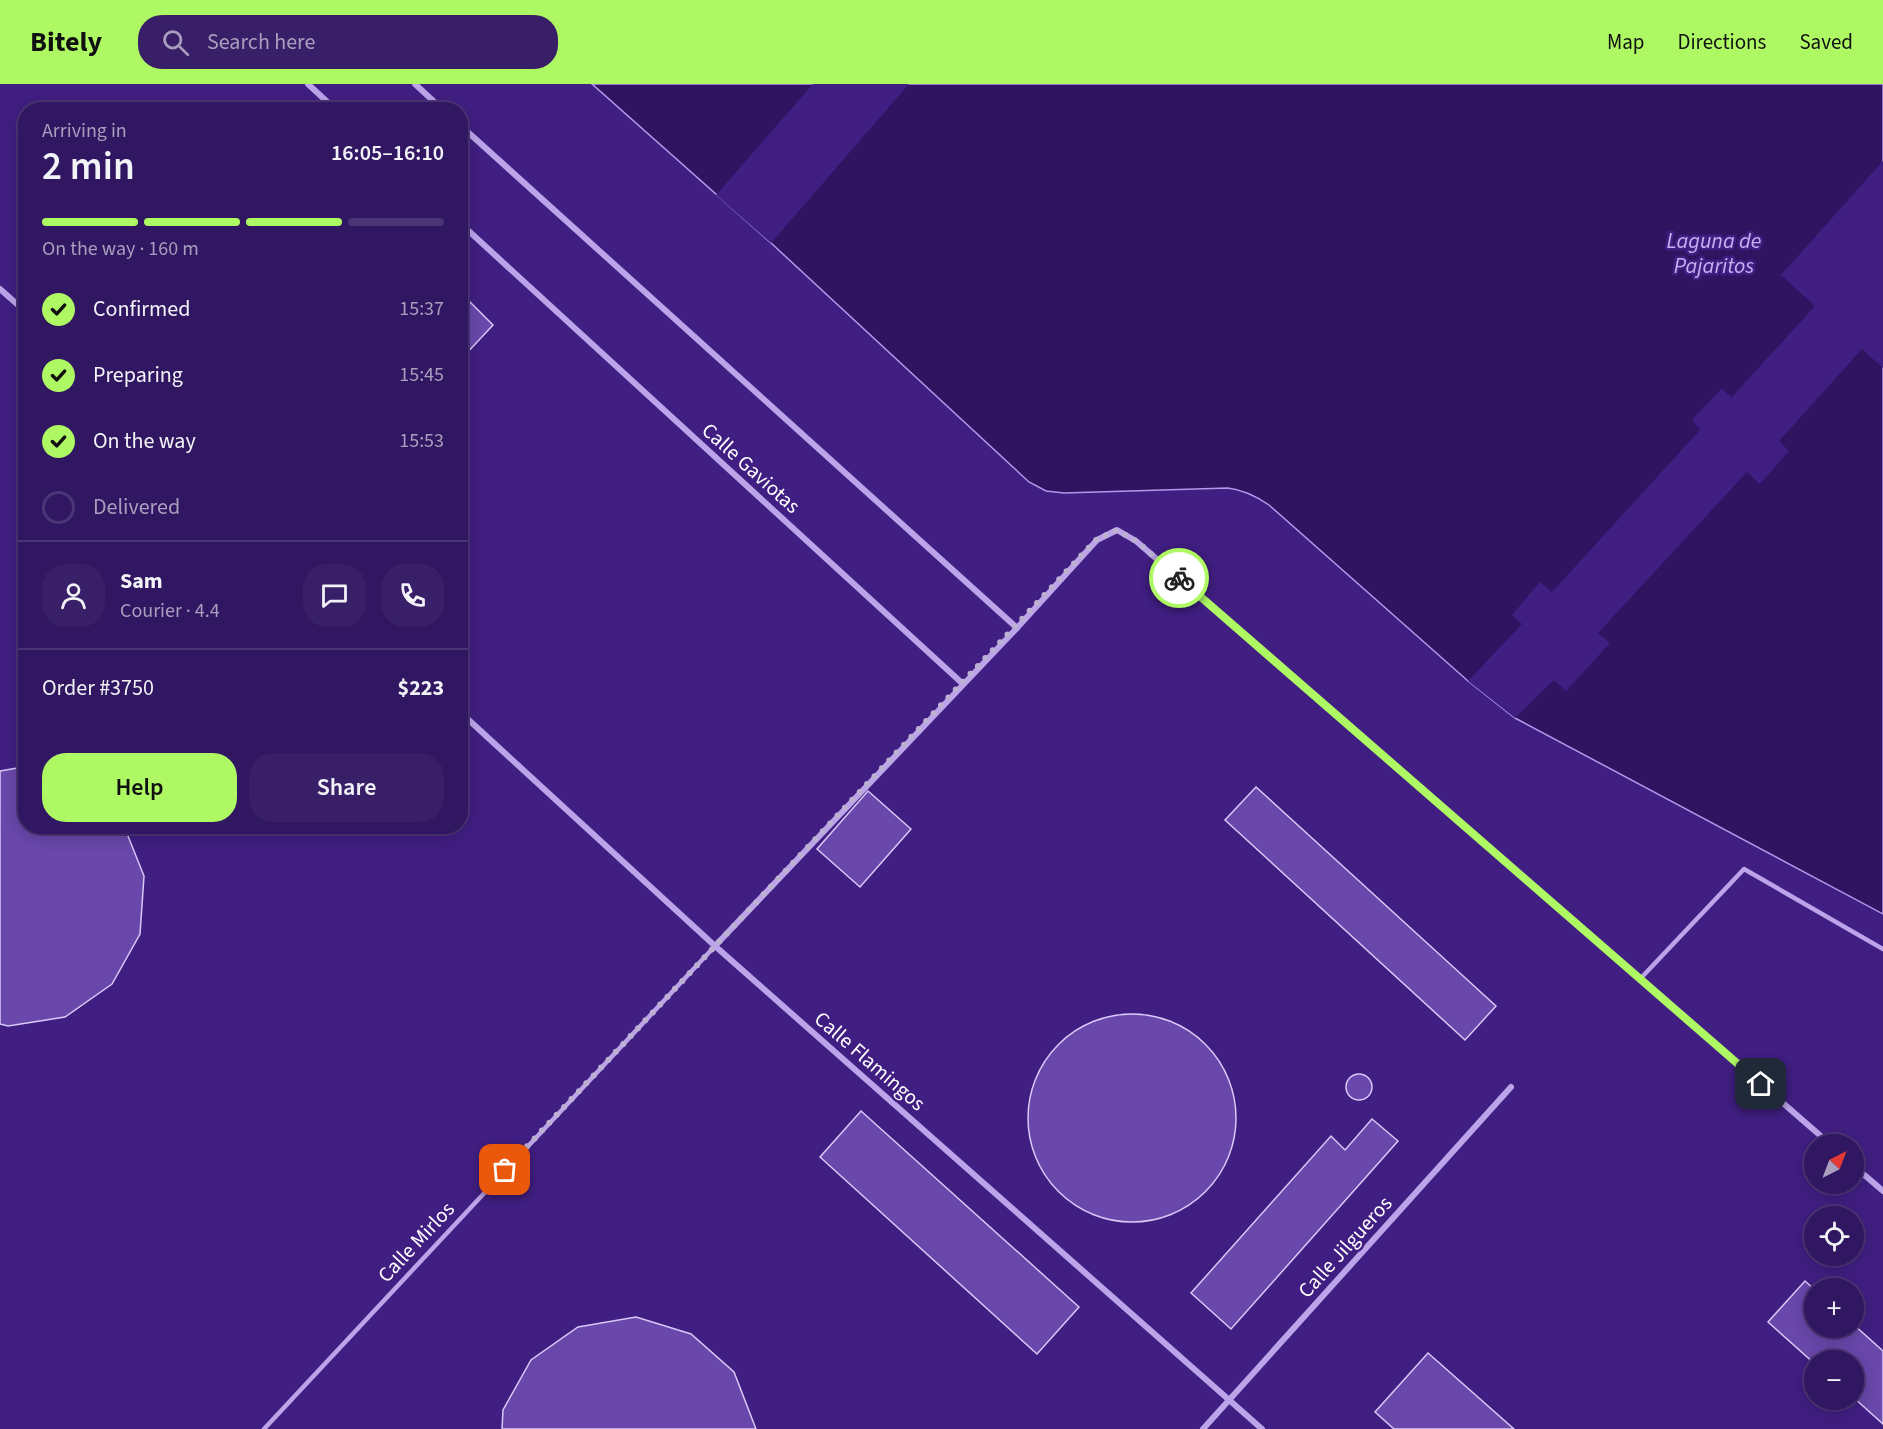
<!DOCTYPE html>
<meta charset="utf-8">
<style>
body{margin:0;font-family:"Source Sans 3",sans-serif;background:#391f68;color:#f1f3f6;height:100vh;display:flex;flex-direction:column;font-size:22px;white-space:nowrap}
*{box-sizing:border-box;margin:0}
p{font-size:20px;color:#a89fbe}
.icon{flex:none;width:33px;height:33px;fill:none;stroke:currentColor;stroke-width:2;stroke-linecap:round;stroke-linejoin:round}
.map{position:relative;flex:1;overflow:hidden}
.panel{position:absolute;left:18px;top:18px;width:450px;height:732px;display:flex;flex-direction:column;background:#311662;border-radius:24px;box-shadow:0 3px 15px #0003,0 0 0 2px #4c3577}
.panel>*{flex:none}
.needle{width:39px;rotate:42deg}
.fabs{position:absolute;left:1804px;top:1050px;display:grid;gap:12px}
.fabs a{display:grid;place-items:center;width:60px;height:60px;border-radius:50%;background:#311662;box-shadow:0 3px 15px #0003,0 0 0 2px #4c3577;font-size:30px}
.pin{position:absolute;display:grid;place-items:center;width:51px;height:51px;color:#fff;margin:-26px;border-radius:12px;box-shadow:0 3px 9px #0006}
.courier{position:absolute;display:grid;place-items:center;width:60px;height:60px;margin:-30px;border:4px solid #aef864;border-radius:50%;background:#fff;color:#222;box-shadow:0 2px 8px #0007}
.overview em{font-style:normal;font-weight:600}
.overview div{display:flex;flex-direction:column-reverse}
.overview{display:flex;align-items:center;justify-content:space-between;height:102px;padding:0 24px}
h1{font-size:39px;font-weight:600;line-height:45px}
.bar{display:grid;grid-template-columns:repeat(4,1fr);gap:9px 6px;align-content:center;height:72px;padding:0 24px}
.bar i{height:8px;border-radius:4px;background:#4c3577}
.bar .selected{background:#aef864}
.bar p{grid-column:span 4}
.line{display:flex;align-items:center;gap:15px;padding:0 24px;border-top:2px solid #4c3577}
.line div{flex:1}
.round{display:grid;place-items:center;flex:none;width:63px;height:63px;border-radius:24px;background:#391f68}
ol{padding:0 24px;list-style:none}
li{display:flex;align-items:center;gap:18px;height:66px}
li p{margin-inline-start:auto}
li .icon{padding:6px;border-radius:50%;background:#aef864;color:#111;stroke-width:4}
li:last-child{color:#a89fbe}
li i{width:33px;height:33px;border:3px solid #4c3577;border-radius:50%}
.cta{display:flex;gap:12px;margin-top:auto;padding:12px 24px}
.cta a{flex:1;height:69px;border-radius:24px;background:#aef864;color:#111;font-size:24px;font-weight:600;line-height:69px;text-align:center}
.cta a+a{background:#391f68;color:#f1f3f6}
header{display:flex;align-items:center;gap:36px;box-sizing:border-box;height:84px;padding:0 30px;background:#aef864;color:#111}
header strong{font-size:28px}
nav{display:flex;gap:33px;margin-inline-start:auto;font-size:21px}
.search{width:420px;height:54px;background:#391f68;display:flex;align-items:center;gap:15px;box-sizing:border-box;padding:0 21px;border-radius:24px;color:#a89fbe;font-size:22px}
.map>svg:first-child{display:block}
.water{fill:#301461;stroke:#b398eb;stroke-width:1.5}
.pier{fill:#411e82}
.building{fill:#6947ab;stroke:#d8c9f7;stroke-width:1.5}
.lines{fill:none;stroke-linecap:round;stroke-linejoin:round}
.service{stroke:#bba4e9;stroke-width:4.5}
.minor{stroke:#bba4e9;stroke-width:6}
.done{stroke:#bcb0d3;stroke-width:6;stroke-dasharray:0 10.8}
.route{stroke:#aef864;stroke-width:8}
.labels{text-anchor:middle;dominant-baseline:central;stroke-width:5;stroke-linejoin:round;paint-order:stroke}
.street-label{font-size:21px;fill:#fff;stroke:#411e82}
.water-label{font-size:22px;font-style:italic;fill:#c5b0f1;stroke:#411e82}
</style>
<header>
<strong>Bitely</strong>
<div class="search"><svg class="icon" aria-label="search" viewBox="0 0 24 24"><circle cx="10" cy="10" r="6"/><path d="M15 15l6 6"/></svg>Search here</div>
<nav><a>Map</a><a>Directions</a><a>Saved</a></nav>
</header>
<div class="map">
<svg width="1883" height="1345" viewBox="0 0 1883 1345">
<rect width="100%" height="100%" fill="#411e82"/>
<path class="water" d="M592 0H1883V830L1515 634 1468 597 1269 421C1256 412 1244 406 1228 404L1064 409 1046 407 1029 398 771 159Z"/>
<g class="pier">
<path d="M813 0H909L771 159 716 111Z"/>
<path d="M1883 77V284L1862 265 1779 357 1789 367 1760 400 1747 388 1598 549 1610 559 1566 607 1554 596 1515 634 1468 597 1522 540 1512 531 1540 498 1552 508 1700 346 1692 336 1721 305 1732 313 1815 222 1781 191Z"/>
</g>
<g class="building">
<path d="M466 214 493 241 465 271 460 266V220Z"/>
<path d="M23 683 26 684V742H124L144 792 140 850 112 900 65 933 8 942 0 940V687Z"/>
<path d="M1256 703 1496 922 1465 956 1225 736Z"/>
<path d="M868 707 911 745 860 803 817 765Z"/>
<circle cx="1132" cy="1034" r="104"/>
<circle cx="1359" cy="1003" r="13"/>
<path d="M861 1027 1079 1223 1037 1270 820 1073Z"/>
<path d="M1372 1035 1398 1057 1231 1245 1191 1209 1331 1052 1345 1066Z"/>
<path d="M1805 1197 1815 1206V1244H1854V1241L1883 1267V1340L1854 1314V1276H1815V1280L1768 1238Z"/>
<path d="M636 1233 691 1250 734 1288 756 1345H502L503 1326 531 1276 578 1243Z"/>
<path d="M1428 1269 1514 1345H1394L1375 1328Z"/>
</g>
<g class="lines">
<g class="service">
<path d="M1641 894 1744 785 1883 865"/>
<path d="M264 1345 715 862"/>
</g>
<g class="minor">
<path d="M308 0 336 26"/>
<path d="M415 0 443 26"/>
<path d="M460 41 1017 544"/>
<path d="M460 139 963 600"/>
<path d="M0 205 26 228"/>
<path d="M460 628 715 862 1262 1345"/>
<path d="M715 862 1017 544 1097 456 1117 446 1136 457 1830 1060"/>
<path d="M1854 1082 1883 1107"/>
<path d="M1203 1345 1511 1003"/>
</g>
</g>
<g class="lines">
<path class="done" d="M505 1086 1096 456 1117 446 1136 457 1179 494"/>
<path class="route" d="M1179 494 1761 1000"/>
</g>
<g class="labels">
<g class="street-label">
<text transform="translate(751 384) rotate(42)">Calle Gaviotas</text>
<text transform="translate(870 977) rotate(41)">Calle Flamingos</text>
<text transform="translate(416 1158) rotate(-47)">Calle Mirlos</text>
<text transform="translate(1345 1163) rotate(-48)">Calle Jilgueros</text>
</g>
<g class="water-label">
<text x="1714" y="157">Laguna de<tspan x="1714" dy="25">Pajaritos</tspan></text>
</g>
</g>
</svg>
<div class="fabs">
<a><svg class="needle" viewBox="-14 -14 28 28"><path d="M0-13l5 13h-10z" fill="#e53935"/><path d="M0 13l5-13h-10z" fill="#a89fbe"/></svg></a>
<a><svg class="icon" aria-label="locate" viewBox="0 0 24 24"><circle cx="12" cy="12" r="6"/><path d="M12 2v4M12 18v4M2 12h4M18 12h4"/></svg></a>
<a>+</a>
<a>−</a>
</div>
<div class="pin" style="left:505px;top:1086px;background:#ea580c"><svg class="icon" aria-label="bag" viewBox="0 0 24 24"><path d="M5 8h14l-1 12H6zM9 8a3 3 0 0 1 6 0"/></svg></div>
<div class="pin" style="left:1761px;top:1000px;background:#1f2937"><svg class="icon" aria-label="home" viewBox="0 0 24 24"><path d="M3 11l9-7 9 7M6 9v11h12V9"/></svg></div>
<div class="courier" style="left:1179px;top:494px"><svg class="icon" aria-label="bike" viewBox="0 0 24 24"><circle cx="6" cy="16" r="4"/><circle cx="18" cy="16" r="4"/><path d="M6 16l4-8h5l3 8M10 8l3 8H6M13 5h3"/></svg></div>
<section class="panel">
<div class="overview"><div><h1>2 min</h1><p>Arriving in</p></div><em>16:05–16:10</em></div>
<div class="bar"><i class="selected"></i><i class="selected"></i><i class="selected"></i><i></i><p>On the way · 160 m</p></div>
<ol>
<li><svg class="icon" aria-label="check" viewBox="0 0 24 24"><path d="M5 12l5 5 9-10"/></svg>Confirmed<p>15:37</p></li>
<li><svg class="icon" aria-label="check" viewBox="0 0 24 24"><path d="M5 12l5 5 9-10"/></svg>Preparing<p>15:45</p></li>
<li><svg class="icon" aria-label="check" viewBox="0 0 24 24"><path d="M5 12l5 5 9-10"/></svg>On the way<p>15:53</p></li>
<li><i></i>Delivered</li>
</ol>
<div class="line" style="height:108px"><a class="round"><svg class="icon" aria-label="person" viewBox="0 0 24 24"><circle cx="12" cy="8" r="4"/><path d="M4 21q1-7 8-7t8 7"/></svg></a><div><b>Sam</b><p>Courier · 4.4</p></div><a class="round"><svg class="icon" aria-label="chat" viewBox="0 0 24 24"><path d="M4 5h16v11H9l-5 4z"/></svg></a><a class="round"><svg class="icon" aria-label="phone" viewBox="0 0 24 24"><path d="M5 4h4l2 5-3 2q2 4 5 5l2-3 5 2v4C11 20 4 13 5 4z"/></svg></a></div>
<div class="line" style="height:78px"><div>Order #3750</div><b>$223</b></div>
<div class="cta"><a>Help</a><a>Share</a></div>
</section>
</div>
